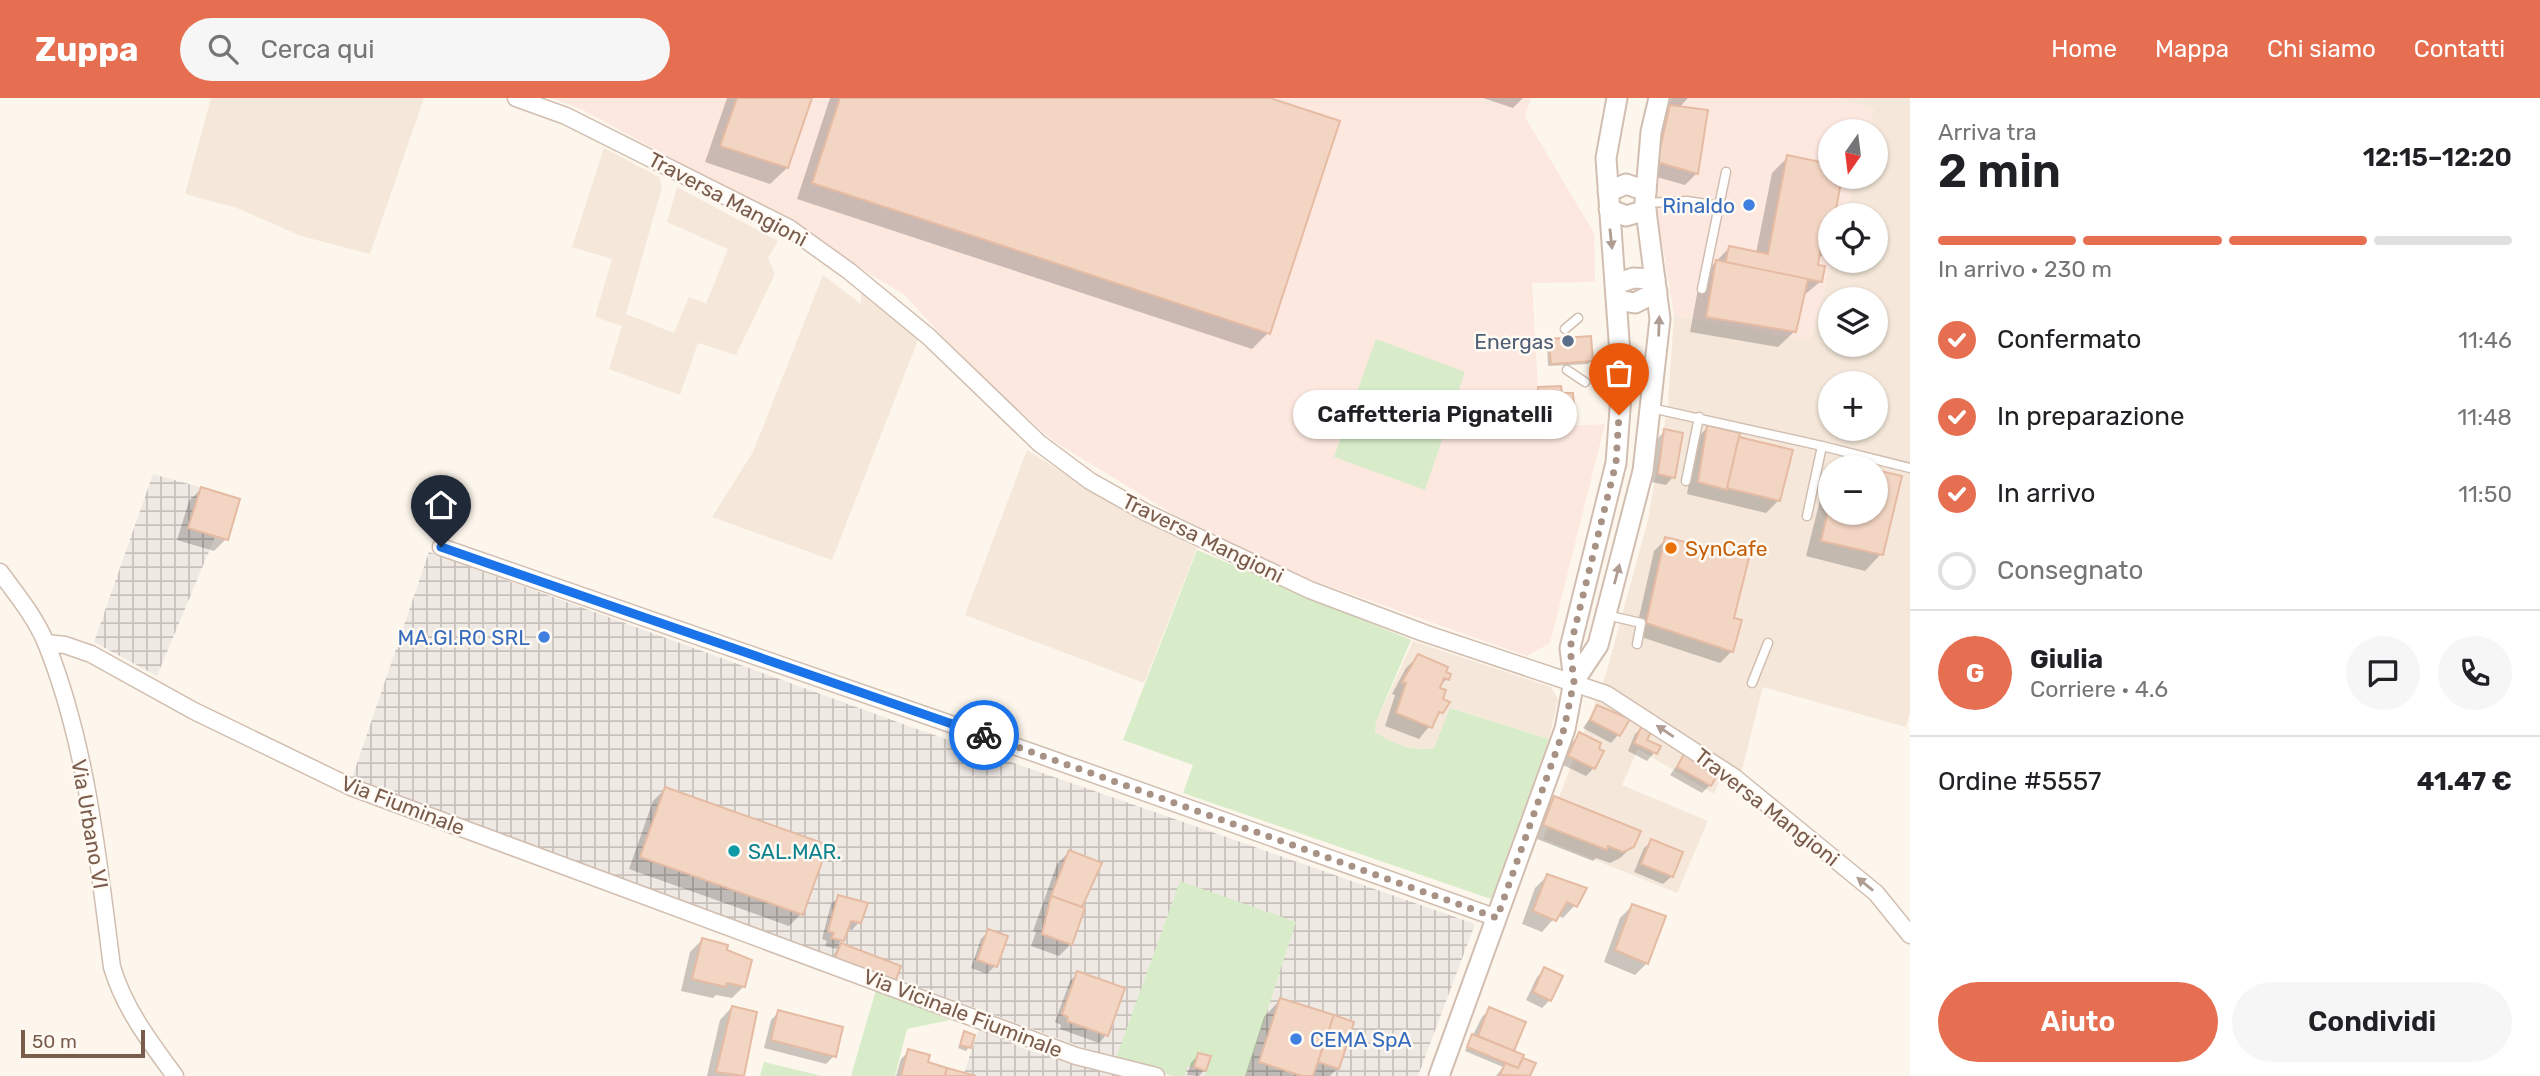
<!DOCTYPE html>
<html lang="it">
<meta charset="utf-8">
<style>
body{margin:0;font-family:Rubik,sans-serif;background:#f6f6f6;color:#202124;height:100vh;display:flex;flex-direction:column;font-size:26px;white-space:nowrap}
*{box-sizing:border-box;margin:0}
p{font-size:23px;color:#757577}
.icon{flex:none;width:38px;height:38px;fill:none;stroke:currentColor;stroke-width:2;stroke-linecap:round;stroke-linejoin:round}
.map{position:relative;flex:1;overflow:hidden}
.details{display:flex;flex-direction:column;background:#fff;width:630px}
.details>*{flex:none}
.needle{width:46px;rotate:194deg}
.buttons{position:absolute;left:1818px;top:21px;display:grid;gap:14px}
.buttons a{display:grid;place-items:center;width:70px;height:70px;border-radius:50%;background:#fff;box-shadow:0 2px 5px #0004;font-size:35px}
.scale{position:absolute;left:21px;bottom:18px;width:124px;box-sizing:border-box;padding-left:7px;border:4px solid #7a5c4d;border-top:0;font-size:19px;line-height:24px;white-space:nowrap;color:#7a5c4d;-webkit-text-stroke:5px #fffaf3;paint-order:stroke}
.pin{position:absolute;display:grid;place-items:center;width:60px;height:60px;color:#fff;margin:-72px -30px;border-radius:50% 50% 50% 0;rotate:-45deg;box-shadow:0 0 7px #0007}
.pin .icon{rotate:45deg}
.courier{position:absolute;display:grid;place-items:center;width:70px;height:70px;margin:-35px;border:5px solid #1a73e8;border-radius:50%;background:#fff;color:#222;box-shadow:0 2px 9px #0007}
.bubble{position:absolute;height:49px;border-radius:24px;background:#fff;box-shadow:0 2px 5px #0004;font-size:23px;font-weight:600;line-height:49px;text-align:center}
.summary em{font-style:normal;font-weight:600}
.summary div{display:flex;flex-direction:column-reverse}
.summary{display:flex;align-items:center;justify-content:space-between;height:119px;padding:0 28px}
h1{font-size:46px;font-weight:600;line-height:52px}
.bar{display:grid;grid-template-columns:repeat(4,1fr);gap:10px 7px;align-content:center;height:84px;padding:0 28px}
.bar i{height:9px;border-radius:5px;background:#e0e0e0}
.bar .on{background:#e76f51}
.bar p{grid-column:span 4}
.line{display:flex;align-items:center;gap:18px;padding:0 28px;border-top:2px solid #e0e0e0}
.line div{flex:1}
.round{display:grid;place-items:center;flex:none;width:74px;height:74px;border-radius:37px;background:#f6f6f6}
ol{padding:0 28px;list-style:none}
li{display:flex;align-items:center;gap:21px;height:77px}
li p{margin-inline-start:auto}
li .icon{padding:7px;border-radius:50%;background:#e76f51;color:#fff;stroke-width:4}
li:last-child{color:#757577}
li i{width:38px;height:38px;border:4px solid #e0e0e0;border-radius:50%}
.action{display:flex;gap:14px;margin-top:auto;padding:14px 28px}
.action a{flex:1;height:80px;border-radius:42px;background:#e76f51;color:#fff;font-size:28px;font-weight:600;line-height:80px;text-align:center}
.action a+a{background:#f6f6f6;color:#202124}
header{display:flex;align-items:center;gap:42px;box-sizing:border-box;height:98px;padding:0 35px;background:#e76f51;color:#fff}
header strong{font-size:33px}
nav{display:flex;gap:38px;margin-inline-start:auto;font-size:24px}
.search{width:490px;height:63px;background:#f6f6f6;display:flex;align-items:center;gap:18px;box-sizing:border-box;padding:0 24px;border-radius:38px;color:#757577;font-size:26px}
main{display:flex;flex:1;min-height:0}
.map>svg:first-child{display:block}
.residential{fill:#f5e8da;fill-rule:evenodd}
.commercial{fill:#fde8e0}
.industrial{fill:url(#industrial-grid)}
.green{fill:#d8ecc9}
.shadow{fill:#0003}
.building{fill:#f3d5c3;stroke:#e6bba3;stroke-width:2}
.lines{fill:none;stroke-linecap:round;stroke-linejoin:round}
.service-casing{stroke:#d1beb0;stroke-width:11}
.minor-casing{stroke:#d1beb0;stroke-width:19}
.tertiary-casing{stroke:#d1beb0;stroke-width:23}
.service{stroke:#fff;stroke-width:8}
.minor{stroke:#fff;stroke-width:16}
.tertiary{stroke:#fff;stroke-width:19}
.oneway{fill:#af9d94}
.done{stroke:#a89285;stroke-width:7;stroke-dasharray:0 12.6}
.route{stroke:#1a73e8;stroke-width:9}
.shop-dot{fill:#3f7fe0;stroke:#fffaf3;stroke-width:2.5}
.service-dot{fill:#5c6f8a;stroke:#fffaf3;stroke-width:2.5}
.food-dot{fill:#e8710a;stroke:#fffaf3;stroke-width:2.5}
.culture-dot{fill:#0f9aa8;stroke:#fffaf3;stroke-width:2.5}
.labels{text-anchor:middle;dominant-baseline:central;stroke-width:5;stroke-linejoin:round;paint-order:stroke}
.street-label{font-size:21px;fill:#7a5c4d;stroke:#fffaf3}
.shop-label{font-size:21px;fill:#366cbe;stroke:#fffaf3;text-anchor:end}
.service-label{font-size:21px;fill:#4e5e75;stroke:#fffaf3;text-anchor:end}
.food-label{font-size:21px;fill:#c56008;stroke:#fffaf3;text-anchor:start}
.culture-label{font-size:21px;fill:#0d838f;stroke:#fffaf3;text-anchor:start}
</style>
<header>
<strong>Zuppa</strong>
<div class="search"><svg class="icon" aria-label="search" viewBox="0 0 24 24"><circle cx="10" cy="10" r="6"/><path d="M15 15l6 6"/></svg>Cerca qui</div>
<nav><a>Home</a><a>Mappa</a><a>Chi siamo</a><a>Contatti</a></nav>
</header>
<main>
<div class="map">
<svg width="1910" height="978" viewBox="0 0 1910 978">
<defs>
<pattern id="industrial-grid" width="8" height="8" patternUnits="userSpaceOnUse" patternTransform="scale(1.75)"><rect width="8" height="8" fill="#efe9e4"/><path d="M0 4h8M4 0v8" fill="none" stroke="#c7c0bb"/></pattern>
</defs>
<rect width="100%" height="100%" fill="#fdf6ec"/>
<g class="residential">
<path d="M211 0H424L370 156 301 138 237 110 185 96Z"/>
<path d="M1836 0H1910V614L1906 629 1763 589 1737 691 1721 680 1714 696 1638 651 1622 687 1708 723 1677 795 1543 741 1606 576 1648 422 1668 306 1674 217 1810 242 1832 163H1876V117H1845L1856 79H1876V33H1868L1874 11ZM1830 201H1876V247H1830ZM1830 285H1876V331H1830ZM1830 369H1876V415H1830Z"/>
<path d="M604 50 659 79 662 89 626 216 674 235 689 199 706 205 714 186 728 151 667 124 677 89 778 143 768 160 775 176 736 257 698 245 680 297 609 271 622 228 595 219 612 161 572 149Z"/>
<path d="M823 177 861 206V192L918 242 832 462 712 419 753 354Z"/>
<path d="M1027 352 1121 411 1197 450 1144 585 965 517Z"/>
<path d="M1413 543 1551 589 1558 601 1549 641 1451 610 1434 650 1422 652 1393 646 1375 634 1376 624Z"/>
</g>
<g class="commercial">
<path d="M550 0H1531L1525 19 1594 135 1595 184 1532 185 1540 329 1605 326 1550 545 1527 558 1306 480 1175 417 1055 344 977 277 905 197 708 80 581 11Z"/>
<path d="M1672 0H1836L1874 11 1868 33H1830V79H1856L1845 117H1830L1832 163 1810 243 1674 217 1657 114V64Z"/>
</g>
<g class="industrial">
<path d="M153 376 232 398 157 578 94 544Z"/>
<path d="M429 454 914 630 1475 826 1418 978H1186L1115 961 351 683Z"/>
<path d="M979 930 1027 952 1123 978H963Z"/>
</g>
<g class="green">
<path d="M1376 241 1465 274 1425 392 1334 359Z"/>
<path d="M1197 452 1411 542 1376 624 1375 634C1393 646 1412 654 1434 650L1450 610 1549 641 1491 801 1183 695 1193 667 1123 642Z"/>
<path d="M1180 783 1296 824 1246 978H1205L1211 958 1198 955 1194 969 1187 968 1185 978H1173L1115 963Z"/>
<path d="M876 892 950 922 907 931 895 978H851Z"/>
<path d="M764 964 822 978H760Z"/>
</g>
<g class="shadow">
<path d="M727 0H810L787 70 770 86 705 64Z"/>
<path d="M830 0H1264L1268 235 1252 251 797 101Z"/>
<path d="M1483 0H1523L1513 10Z"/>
<path d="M1667 0H1688L1679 10 1697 75 1685 87 1646 76 1659 21 1672 8 1666 6Z"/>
<path d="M1788 59 1830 67V79H1840L1826 154 1816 163 1821 183 1802 199 1795 233 1778 249 1690 234 1700 180 1729 150 1756 155 1772 75Z"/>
<path d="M1550 243 1591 262 1588 266 1548 268 1547 246Z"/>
<path d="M1538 291 1561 297 1573 319 1550 339 1529 340 1526 303Z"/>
<path d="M1708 329 1791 353 1778 403 1766 415 1687 396 1696 341Z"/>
<path d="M1665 333 1673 379 1666 387 1651 384 1657 341Z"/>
<path d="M1876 374 1881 456 1865 473 1806 458 1825 382 1830 376V415H1876Z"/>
<path d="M201 391 226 441 214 453 177 442 189 403Z"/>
<path d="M1666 441 1731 522 1732 553 1720 565 1635 537 1654 453Z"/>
<path d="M1418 558 1444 574 1447 581 1437 590 1441 614 1419 641 1385 628 1395 597 1392 596 1406 570Z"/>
<path d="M1598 609 1618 637 1611 645 1583 630Z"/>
<path d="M1642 629 1645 642 1659 649 1647 663 1628 653 1635 636Z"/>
<path d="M1580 637 1594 670 1586 678 1561 666 1572 644Z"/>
<path d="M1687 654 1710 687 1702 695 1670 677Z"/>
<path d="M665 691 801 816 789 828 629 771 653 703Z"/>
<path d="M1554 700 1633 748 1620 760 1610 765 1596 760 1593 763 1532 739 1542 712Z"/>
<path d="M1652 743 1681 755 1671 779 1663 786 1634 774 1644 750Z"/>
<path d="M1069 754 1100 766 1091 790 1085 796 1071 846 1059 858 1031 848 1036 834 1033 833 1057 766Z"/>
<path d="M1547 778 1575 807 1563 820 1557 817 1542 834 1522 826 1535 790Z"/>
<path d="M839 799 859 824 852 832 846 831 839 846 899 869H828L837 851 825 848 827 843 822 841 831 806Z"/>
<path d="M1632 808 1647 865 1635 877 1604 864 1620 820Z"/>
<path d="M989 833 995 868 987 876 971 870 981 841Z"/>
<path d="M702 842 725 854 744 888 732 900 716 897 713 900 681 893 690 854Z"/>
<path d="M1545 871 1550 902 1542 910 1526 902 1537 879Z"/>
<path d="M1078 875 1106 937 1099 945 1060 931 1061 927 1055 924 1070 883Z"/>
<path d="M1280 902 1352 925 1338 970 1330 978H1245L1264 919Z"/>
<path d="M732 909 755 915 742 978H707L720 922Z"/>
<path d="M1490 911 1524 925 1512 954 1533 966 1529 978H1496L1503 969 1465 953 1482 919Z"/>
<path d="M779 914 834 958 826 966 764 950 771 922Z"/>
<path d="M965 935 969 949 966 953 958 950Z"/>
<path d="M909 953 925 965 971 978H896L901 961Z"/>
<path d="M1198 957 1204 972 1199 978 1187 977 1191 965Z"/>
</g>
<g class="building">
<path d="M737 0H812L788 70 720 48Z"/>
<path d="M840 0H1270L1340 23 1270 236 812 85Z"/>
<path d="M1670 7 1708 12 1698 76 1657 64Z"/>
<path d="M1787 57 1830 66V79H1842L1835 117H1830L1828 155 1820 153 1818 167 1825 168 1822 184 1725 166 1729 148 1768 156Z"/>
<path d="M1716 162 1808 181 1796 234 1706 219Z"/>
<path d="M1591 238 1593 263 1551 266 1549 241Z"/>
<path d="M1561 288 1562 295H1573L1575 320 1564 322V328L1540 329 1538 289Z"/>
<path d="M1707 327 1740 335 1727 392 1698 384Z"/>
<path d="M1664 331 1683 335 1675 380 1658 376Z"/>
<path d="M1739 339 1793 352 1780 403 1727 390Z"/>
<path d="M1840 364 1864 369H1839Z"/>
<path d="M1876 372 1902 378 1883 457 1821 443 1830 404V415H1876Z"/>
<path d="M201 389 240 401 228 442 188 430Z"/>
<path d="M1665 439 1749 460 1734 520 1742 522 1733 554 1646 525Z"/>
<path d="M1418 556 1448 569 1446 574 1451 576 1449 582 1444 580 1440 590 1446 592 1443 601 1450 604 1443 615 1439 614 1432 630 1396 615 1406 585 1402 584Z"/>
<path d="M1597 607 1630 621 1620 638 1590 622Z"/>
<path d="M1642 627 1652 632 1647 642 1661 648 1657 656 1634 645Z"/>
<path d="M1579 634 1601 645 1599 651 1604 653 1595 671 1568 658Z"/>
<path d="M1686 652 1719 674 1711 688 1677 669Z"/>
<path d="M665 689 828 747 803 817 640 759Z"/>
<path d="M1554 698 1641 733 1634 749 1623 754 1608 748 1607 752 1543 727Z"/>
<path d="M1651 741 1683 754 1673 779 1641 766Z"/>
<path d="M1069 752 1102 765 1082 809 1051 798Z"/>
<path d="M1547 776 1587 790 1577 809 1567 804 1556 823 1533 813Z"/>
<path d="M838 797 868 805 861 825 851 823 844 843 831 840 834 835 828 833Z"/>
<path d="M1051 798 1085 810 1072 847 1042 836Z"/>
<path d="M1632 806 1666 818 1648 866 1615 852Z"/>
<path d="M988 831 1008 838 997 869 977 862Z"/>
<path d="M702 840 728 847 727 852 752 862 745 889 727 885 726 889 692 881Z"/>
<path d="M841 845 901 868 895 884 834 862Z"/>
<path d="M1544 869 1563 878 1551 903 1533 894Z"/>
<path d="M1077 873 1125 890 1108 938 1067 923 1068 919 1062 916Z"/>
<path d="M1280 900 1334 917 1313 978H1302L1259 964Z"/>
<path d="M732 908 757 914 744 978 716 974Z"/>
<path d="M1489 909 1526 924 1514 953 1478 938Z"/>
<path d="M778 912 843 929 836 959 771 942Z"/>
<path d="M1334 917 1354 924 1339 971 1318 964Z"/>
<path d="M964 933 975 937 971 950 960 947Z"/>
<path d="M1472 936 1524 957 1518 970 1467 949Z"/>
<path d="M908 951 930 957 928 964 947 970 945 978H901Z"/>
<path d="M1198 955 1211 958 1206 973 1194 969Z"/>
<path d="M1523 960 1536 965 1530 978 1500 977 1505 965 1518 970Z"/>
<path d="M947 970 976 978H945Z"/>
</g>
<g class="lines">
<g class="service-casing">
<g id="service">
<path d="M1645 105 1687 103 1719 108 1702 191"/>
<path d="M1719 108 1726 74"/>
<path d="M1565 231 1578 220"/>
<path d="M1567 272 1585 284"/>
<path d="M1651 310 1822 348 1807 418"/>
<path d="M1822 348 1910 370"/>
<path d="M1686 383 1699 319"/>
<path d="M1606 517 1641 525 1637 546"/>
<path d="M1752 585 1768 545"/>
</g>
</g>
<g class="minor-casing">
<g id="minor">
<path d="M516 0 566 18 789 130 849 173 929 239 1039 345 1090 383 1145 414 1310 492 1424 535 1606 596 1734 679 1876 795 1910 837"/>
<path d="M441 449 1037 656 1497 820"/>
<path d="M0 474C17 497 35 519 46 545 87 647 98 761 112 869 124 910 150 944 175 978"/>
<path d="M46 545 65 547 91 556 194 613 351 689 1076 958 1156 978"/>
</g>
</g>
<g class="tertiary-casing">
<g id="tertiary">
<path d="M1608 94 1626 86 1646 93"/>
<path d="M1609 111 1626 118 1646 112"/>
<path d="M1616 186 1633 180 1655 181"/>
<path d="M1617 202 1635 205 1657 194"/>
<path d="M1574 583 1598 547 1643 373 1660 221 1645 105 1651 34 1659 0"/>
<path d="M1439 978 1565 631 1574 583 1570 550 1616 365 1622 284 1606 60 1617 0"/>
</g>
</g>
<use href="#service" class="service"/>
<use href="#minor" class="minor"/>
<use href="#tertiary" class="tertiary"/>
</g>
<defs><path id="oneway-solid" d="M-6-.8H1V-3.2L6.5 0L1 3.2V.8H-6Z" transform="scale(1.75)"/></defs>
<g class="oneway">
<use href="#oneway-solid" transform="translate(1611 141) rotate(84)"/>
<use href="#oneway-solid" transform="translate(1659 228) rotate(-88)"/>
<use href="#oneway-solid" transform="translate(1617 476) rotate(-75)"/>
<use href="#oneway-solid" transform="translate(1665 633) rotate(-146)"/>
<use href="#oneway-solid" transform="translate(1865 786) rotate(-141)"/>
</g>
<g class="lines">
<path class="done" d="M984 637 1497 820 1564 631 1574 583 1570 550 1616 365 1619 317"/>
<path class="route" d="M441 449 984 637"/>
</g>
<g class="shop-dot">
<circle cx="1749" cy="107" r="7"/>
<circle cx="544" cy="539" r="7"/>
<circle cx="1296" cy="941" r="7"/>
</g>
<circle class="service-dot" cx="1568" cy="243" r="7"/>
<circle class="food-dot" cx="1671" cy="450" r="7"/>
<circle class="culture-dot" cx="734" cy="753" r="7"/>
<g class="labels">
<g class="street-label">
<text transform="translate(728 101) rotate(28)">Traversa Mangioni</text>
<text transform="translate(1203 440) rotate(26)">Traversa Mangioni</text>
<text transform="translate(403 707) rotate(21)">Via Fiuminale</text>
<text transform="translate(1767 709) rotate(38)">Traversa Mangioni</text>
<text transform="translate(90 726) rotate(80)">Via Urbano VI</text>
<text transform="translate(963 915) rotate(21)">Via Vicinale Fiuminale</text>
</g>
<g class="shop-label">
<text x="1735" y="107">Rinaldo</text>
<text x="530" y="539">MA.GI.RO SRL</text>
<text x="1310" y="941" text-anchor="start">CEMA SpA</text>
</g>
<g class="service-label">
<text x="1554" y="243">Energas</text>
</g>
<g class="food-label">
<text x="1685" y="450">SynCafe</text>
</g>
<g class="culture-label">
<text x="748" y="753">SAL.MAR.</text>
</g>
</g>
</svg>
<div class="buttons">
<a><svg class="needle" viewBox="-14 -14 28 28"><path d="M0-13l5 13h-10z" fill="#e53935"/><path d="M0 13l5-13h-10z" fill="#757577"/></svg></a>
<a><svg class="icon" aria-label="locate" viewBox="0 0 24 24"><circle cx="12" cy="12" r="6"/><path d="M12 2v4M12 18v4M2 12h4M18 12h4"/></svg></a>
<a><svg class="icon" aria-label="layers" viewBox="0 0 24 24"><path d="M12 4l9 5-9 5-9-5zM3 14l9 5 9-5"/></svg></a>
<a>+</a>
<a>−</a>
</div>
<div class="scale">50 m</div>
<div class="pin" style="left:1619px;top:317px;background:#ea580c"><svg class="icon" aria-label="bag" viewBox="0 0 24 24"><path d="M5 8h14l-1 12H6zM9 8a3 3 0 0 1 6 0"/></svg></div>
<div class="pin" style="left:441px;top:449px;background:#1f2937"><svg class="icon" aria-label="home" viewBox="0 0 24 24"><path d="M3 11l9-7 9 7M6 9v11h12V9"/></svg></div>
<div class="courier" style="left:984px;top:637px"><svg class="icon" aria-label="bike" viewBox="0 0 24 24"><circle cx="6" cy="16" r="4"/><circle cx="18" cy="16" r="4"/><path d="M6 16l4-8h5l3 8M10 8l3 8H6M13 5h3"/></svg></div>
<div class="bubble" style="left:1293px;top:292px;width:284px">Caffetteria Pignatelli</div>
</div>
<section class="details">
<div class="summary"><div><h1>2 min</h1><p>Arriva tra</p></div><em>12:15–12:20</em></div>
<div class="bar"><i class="on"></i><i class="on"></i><i class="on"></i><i></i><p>In arrivo · 230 m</p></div>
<ol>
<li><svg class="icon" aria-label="check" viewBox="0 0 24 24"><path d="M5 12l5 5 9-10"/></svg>Confermato<p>11:46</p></li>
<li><svg class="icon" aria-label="check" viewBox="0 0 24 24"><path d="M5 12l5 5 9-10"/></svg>In preparazione<p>11:48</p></li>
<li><svg class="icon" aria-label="check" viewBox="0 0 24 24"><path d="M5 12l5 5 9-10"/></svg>In arrivo<p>11:50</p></li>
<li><i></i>Consegnato</li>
</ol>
<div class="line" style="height:126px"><b class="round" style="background:#e76f51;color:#fff">G</b><div><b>Giulia</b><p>Corriere · 4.6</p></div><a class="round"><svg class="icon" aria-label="chat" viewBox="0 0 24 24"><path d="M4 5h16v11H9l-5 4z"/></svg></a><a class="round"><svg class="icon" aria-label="phone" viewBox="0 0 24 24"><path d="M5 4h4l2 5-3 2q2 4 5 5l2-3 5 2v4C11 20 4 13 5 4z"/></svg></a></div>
<div class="line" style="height:91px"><div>Ordine #5557</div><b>41.47 €</b></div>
<div class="action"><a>Aiuto</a><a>Condividi</a></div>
</section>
</main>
